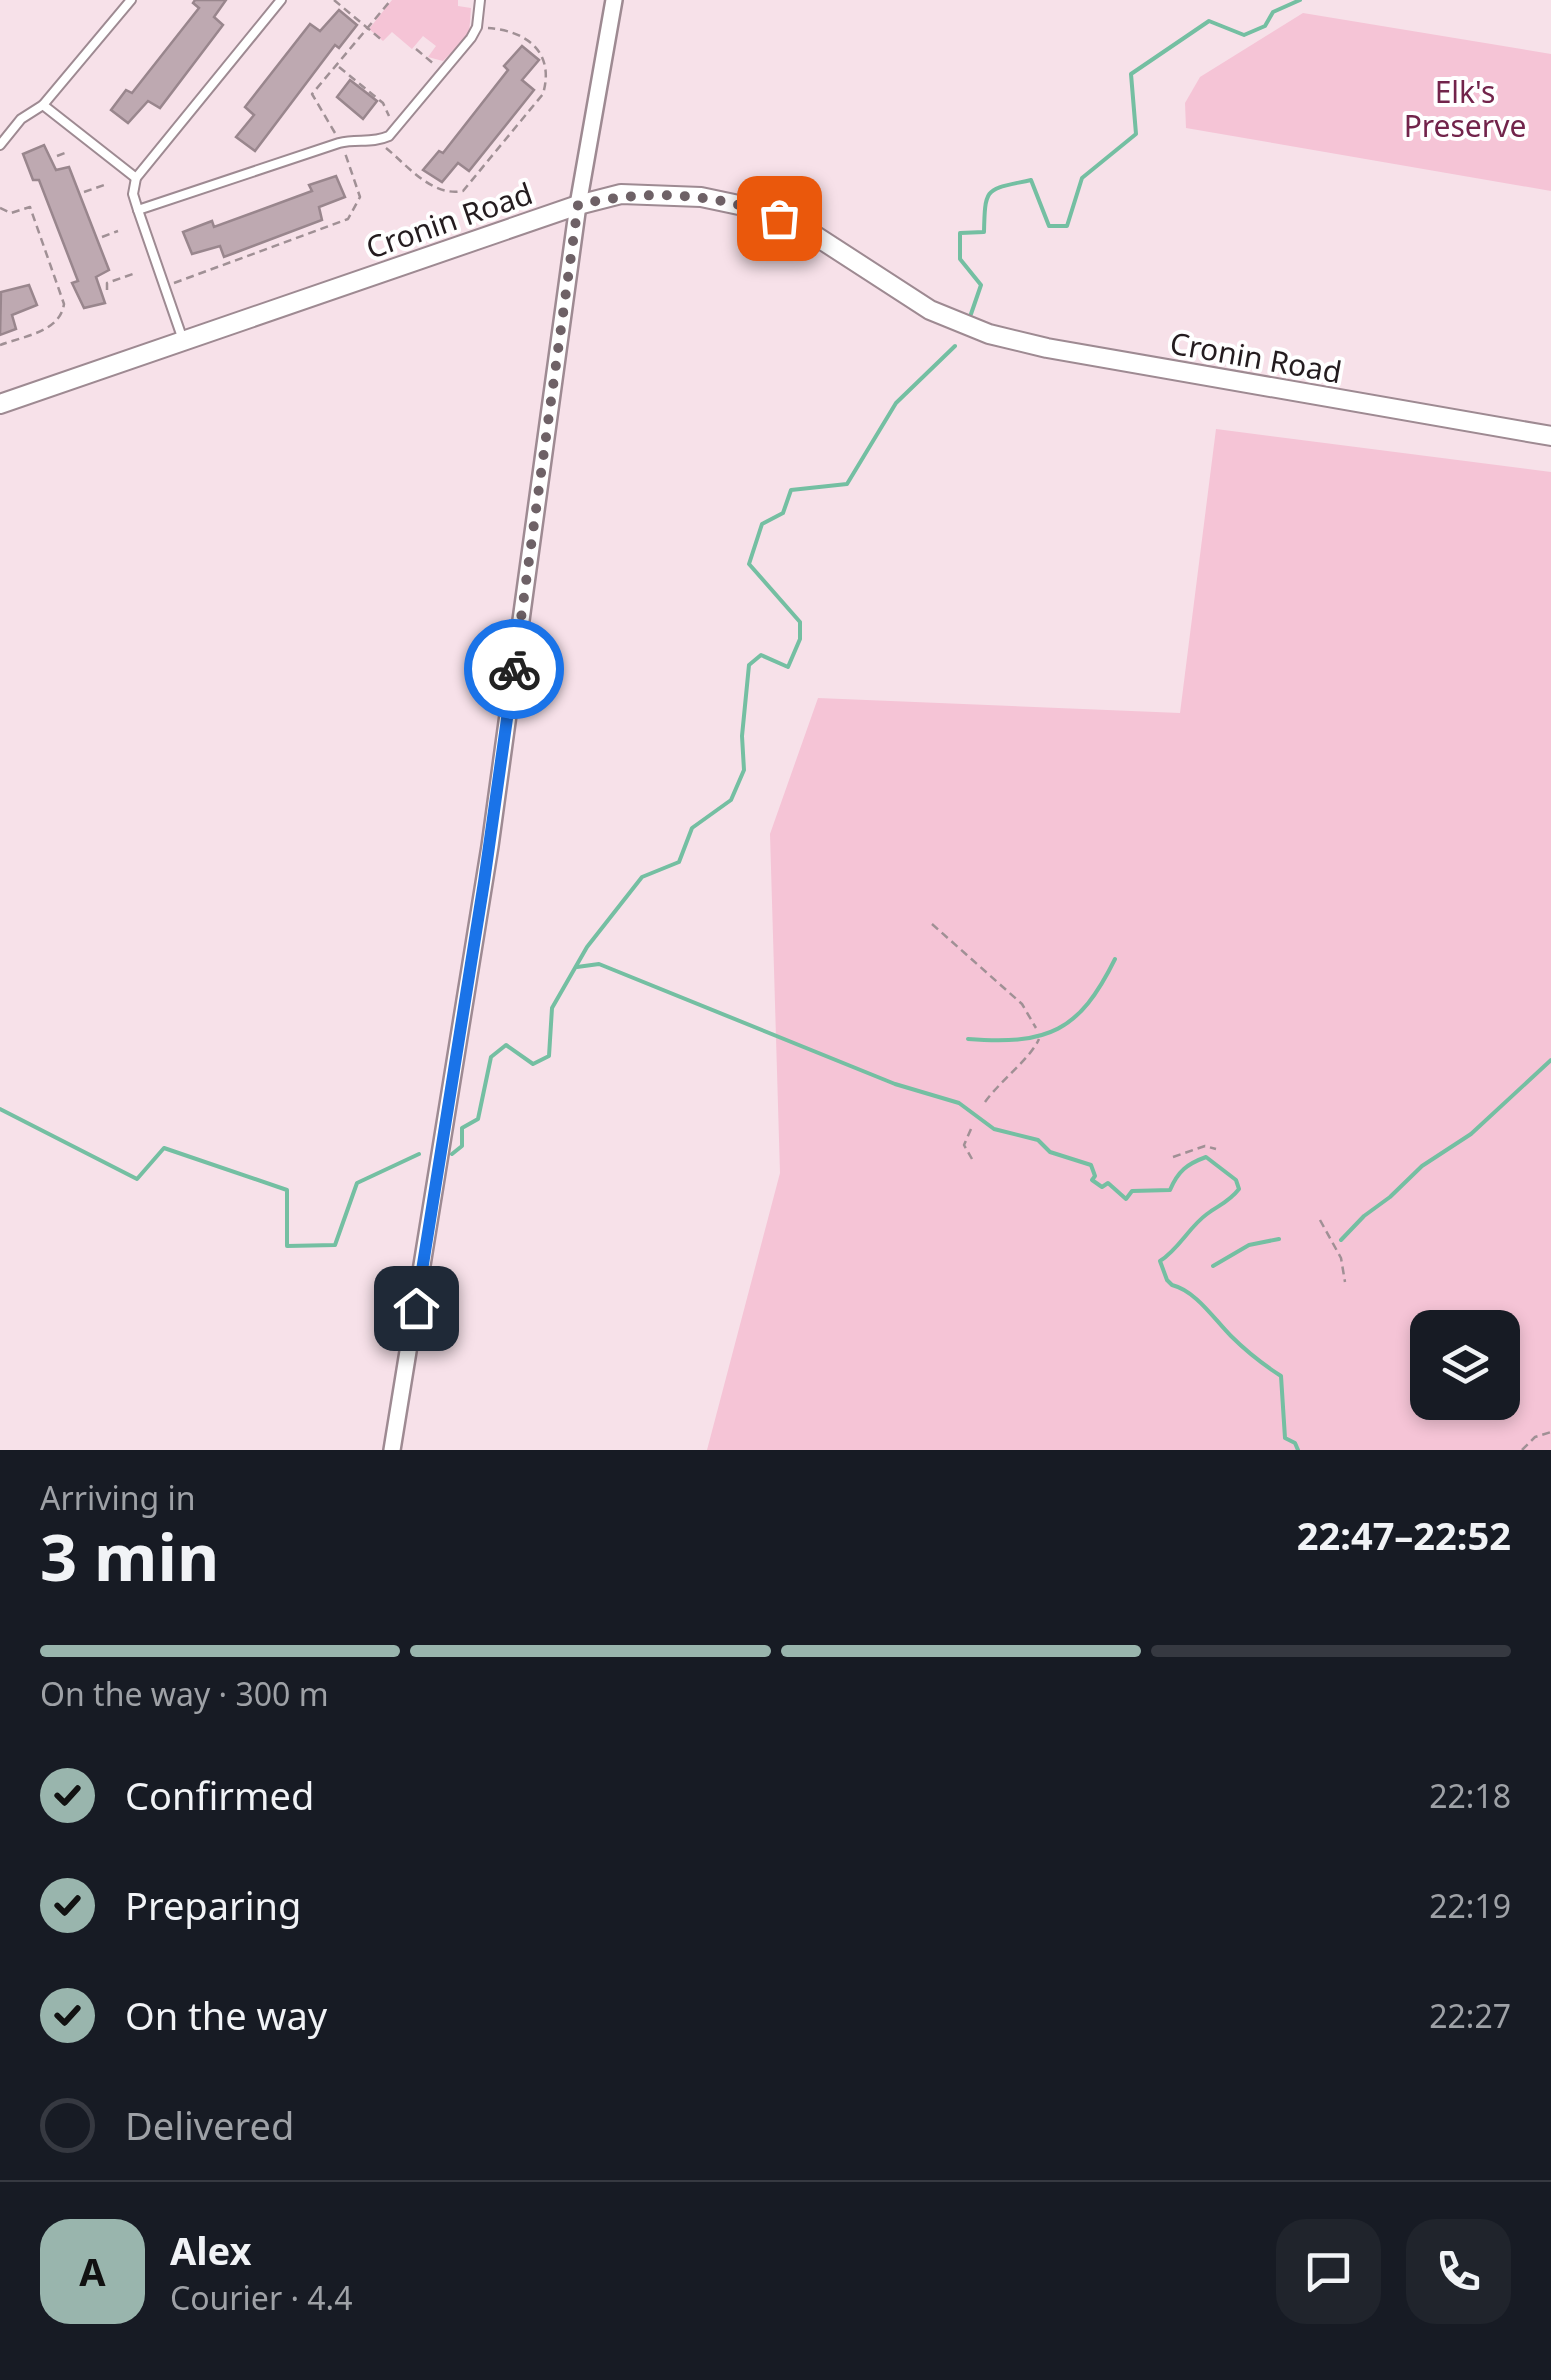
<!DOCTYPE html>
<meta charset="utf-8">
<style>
body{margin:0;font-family:"Noto Sans",sans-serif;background:#20242c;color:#f1f3f6;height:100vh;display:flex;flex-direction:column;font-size:38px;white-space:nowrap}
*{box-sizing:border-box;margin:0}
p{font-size:32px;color:#9ea1a6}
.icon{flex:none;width:55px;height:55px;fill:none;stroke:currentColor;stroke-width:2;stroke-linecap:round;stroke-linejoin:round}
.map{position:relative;height:1450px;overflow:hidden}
.details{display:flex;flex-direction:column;background:#171b24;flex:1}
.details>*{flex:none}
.fabs{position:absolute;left:1410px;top:1310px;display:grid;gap:20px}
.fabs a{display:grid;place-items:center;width:110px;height:110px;border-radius:20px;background:#171b24;box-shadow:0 5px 15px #0003;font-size:50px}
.pin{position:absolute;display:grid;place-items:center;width:85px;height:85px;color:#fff;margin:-42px;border-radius:20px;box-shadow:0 5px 15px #0006}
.courier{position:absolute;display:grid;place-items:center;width:100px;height:100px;margin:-50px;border:8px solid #1a73e8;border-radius:50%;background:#fff;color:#222;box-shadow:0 2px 12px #0007}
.head em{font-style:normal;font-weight:700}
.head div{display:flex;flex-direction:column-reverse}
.head{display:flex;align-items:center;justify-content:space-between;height:170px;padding:0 40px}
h1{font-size:65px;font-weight:700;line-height:75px}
.bar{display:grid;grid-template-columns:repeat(4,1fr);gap:15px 10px;align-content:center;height:120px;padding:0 40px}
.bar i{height:12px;border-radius:8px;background:#363941}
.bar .active{background:#99b5ad}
.bar p{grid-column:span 4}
.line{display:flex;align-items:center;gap:25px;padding:0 40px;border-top:2px solid #363941}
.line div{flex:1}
.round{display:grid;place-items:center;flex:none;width:105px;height:105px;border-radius:30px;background:#20242c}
ol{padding:0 40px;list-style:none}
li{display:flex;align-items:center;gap:30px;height:110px}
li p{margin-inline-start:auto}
li .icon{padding:10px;border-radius:50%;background:#99b5ad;color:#111;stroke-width:4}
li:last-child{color:#9ea1a6}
li i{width:55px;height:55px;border:5px solid #363941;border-radius:50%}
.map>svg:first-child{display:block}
.green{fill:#f5c4d6;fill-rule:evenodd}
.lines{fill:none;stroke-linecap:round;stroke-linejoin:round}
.stream{stroke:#74bfa2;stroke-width:4}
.building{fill:#bea9b1;stroke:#99868d;stroke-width:2.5}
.service-casing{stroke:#9e8a92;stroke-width:12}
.minor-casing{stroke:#9e8a92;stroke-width:20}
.tertiary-casing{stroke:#9e8a92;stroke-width:22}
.path{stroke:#a09095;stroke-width:2.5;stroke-dasharray:8 5;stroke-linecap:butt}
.service{stroke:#fff;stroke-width:8}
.minor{stroke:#fff;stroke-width:15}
.tertiary{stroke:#fff;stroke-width:18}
.done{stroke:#6e6166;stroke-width:10;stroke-dasharray:0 18}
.route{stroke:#1a73e8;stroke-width:12}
.labels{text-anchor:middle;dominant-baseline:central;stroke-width:8;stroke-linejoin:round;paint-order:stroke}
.park-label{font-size:30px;fill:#72244b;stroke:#fff}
.street-label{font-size:30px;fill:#241c1f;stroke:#fff}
</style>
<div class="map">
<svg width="1551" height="1450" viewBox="0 0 1551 1450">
<rect width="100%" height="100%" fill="#f7e1e9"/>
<g class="green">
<path d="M392 0H458V6L471 8 469 35 443 61 428 57 436 46 423 36 412 49 392 32 383 41 369 29Z"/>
<path d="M1303 13 1551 54V191L1186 128 1185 103 1200 77Z"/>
<path d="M1216 429 1551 472V1450H707L780 1173 770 834 818 698 1180 713ZM1428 1328H1502V1402H1428Z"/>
</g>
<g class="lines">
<g class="stream">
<path d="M971 314 981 285 960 259V233L984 232C985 185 986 190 1031 180L1049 226H1067L1082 178 1136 134 1131 74 1209 21 1244 35 1265 26 1273 12 1300 0"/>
<path d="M577 967 599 964 895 1084 959 1103 994 1129 1038 1140 1050 1152 1091 1165 1095 1176 1092 1180 1102 1187 1108 1183 1126 1199 1132 1191 1170 1190C1178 1171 1187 1164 1206 1157L1236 1180 1239 1189C1229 1202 1219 1205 1207 1214 1189 1227 1179 1249 1160 1261L1167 1280 1172 1285C1196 1291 1214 1319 1231 1336 1246 1351 1264 1365 1281 1376L1285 1438 1295 1443 1298 1450"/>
<path d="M968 1039C1048 1045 1079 1032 1115 959"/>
<path d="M0 1109 137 1179 164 1148 287 1190V1246L335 1245 357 1183 419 1154"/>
<path d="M452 1154 462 1146V1128L478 1119 491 1057 506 1045 533 1064 549 1056 552 1008 587 947 642 877 679 862 692 828 731 800 744 770 742 736 749 665 761 655 788 667 800 639V622L749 564 762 524 783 513 791 490 847 484 896 403 955 346"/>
<path d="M1341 1240 1364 1216 1390 1197 1422 1166 1471 1134 1551 1060"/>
<path d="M1213 1266 1249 1245 1279 1239"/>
</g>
</g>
<g class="building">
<path d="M195 0H226L214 17 223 25 160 108 148 101 128 123 111 110 126 90 132 93 199 8 193 3Z"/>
<path d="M339 10 357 25 339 48 335 45 255 151 236 137 254 115 245 107 310 24 320 31Z"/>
<path d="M522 46 539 60 522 80 534 90 469 171 458 163 442 182 423 170 439 151 443 153 508 70 504 66Z"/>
<path d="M350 80 377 101 363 119 337 97Z"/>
<path d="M44 145 56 170 69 167 109 270 96 277 105 303 84 308 72 283 78 281 39 180H33L23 154Z"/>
<path d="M336 176 345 197 319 207 322 220 224 257 220 246 192 254 183 232 212 221 214 227 312 191 309 185Z"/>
<path d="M29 285 37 305 12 315 16 329 0 335 1 292Z"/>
</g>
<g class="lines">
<g class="service-casing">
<g id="service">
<path d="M43 105 136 178"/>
<path d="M0 145 21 119 43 105 131 0"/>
<path d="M138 210 339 143C357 138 371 144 389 136L471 38 477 27 480 0"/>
<path d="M183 340 138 210 133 194 136 178 281 0"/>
</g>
</g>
<g class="minor-casing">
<path id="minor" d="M392 1450 490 846 578 205 614 0"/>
</g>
<g class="tertiary-casing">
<path id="tertiary" d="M0 404 578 205 621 194 701 197 753 208 805 229 930 310 989 334 1047 348 1551 436"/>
</g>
<g class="path">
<path d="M334 0 383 41"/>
<path d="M416 49 435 65"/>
<path d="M339 67 383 103 389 116"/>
<path d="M335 133 312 94 391 0"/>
<path d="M386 148C408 166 432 197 463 191L543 94C555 52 527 31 488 28"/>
<path d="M57 156 65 153"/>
<path d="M84 192 104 185"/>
<path d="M0 208 11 213 30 207 64 304C60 332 24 336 0 345"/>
<path d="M102 237 118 231"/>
<path d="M174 283 348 219 360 197 345 153"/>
<path d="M107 290V283L133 274"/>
<path d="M932 924 1022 1004 1036 1028"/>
<path d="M985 1102C1000 1081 1030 1059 1039 1039"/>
<path d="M971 1129 964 1145 972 1159"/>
<path d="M1173 1157 1205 1146 1216 1149"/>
<path d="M1320 1220 1341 1258 1345 1282"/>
<path d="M1522 1450 1535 1437 1551 1432"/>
</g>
<use href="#service" class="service"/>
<use href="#minor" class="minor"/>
<use href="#tertiary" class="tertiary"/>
</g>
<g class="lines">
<path class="done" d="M514 669 578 205C644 189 715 192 779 218"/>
<path class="route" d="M416 1308 484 882 514 669"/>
</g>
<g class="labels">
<g class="park-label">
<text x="1465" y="91">Elk's<tspan x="1465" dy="34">Preserve</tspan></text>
</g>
<g class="street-label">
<text transform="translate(449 220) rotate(-19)">Cronin Road</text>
<text transform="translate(1256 357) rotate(10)">Cronin Road</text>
</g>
</g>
</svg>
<div class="fabs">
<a><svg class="icon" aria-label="layers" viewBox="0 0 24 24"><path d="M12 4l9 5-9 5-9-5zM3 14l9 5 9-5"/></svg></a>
</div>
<div class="pin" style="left:779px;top:218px;background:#ea580c"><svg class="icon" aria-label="bag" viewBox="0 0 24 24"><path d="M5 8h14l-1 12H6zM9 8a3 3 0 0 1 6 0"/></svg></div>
<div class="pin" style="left:416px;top:1308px;background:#1f2937"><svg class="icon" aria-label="home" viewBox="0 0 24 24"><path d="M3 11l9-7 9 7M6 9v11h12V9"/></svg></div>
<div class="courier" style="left:514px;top:669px"><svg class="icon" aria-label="bike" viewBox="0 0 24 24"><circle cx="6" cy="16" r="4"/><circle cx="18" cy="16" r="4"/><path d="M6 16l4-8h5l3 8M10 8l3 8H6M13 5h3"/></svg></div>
</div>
<section class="details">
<div class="head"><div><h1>3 min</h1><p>Arriving in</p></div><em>22:47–22:52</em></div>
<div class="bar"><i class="active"></i><i class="active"></i><i class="active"></i><i></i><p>On the way · 300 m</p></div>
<ol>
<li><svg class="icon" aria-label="check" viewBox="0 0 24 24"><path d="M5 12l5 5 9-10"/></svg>Confirmed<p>22:18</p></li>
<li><svg class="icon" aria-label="check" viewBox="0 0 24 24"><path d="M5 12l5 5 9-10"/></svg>Preparing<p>22:19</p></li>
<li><svg class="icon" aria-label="check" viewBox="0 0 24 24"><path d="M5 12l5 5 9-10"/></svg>On the way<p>22:27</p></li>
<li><i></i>Delivered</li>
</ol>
<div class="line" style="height:180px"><b class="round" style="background:#99b5ad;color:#111">A</b><div><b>Alex</b><p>Courier · 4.4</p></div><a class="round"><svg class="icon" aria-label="chat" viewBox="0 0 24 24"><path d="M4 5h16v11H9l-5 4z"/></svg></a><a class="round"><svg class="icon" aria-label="phone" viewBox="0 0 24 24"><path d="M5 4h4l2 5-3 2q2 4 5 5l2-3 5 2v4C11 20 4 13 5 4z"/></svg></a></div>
</section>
